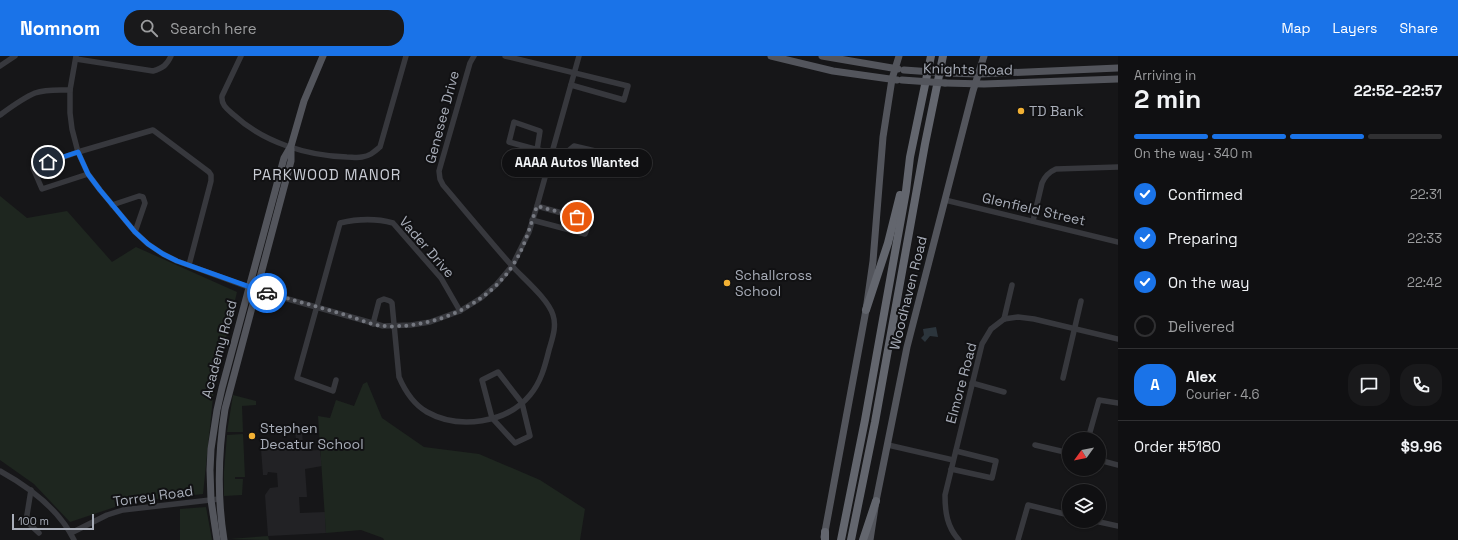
<!DOCTYPE html>
<meta charset="utf-8">
<style>
body{margin:0;font-family:"Space Grotesk",sans-serif;background:#19191b;color:#f1f3f6;height:100vh;display:flex;flex-direction:column;font-size:15px;white-space:nowrap}
*{box-sizing:border-box;margin:0}
p{font-size:13px;color:#9c9d9f}
.icon{flex:none;width:22px;height:22px;fill:none;stroke:currentColor;stroke-width:2;stroke-linecap:round;stroke-linejoin:round}
.map{position:relative;flex:1;overflow:hidden}
.sheet{display:flex;flex-direction:column;background:#101012;width:340px}
.sheet>*{flex:none}
.needle{width:26px;rotate:237deg}
.tools{position:absolute;left:1062px;top:376px;display:grid;gap:8px}
.tools a{display:grid;place-items:center;width:44px;height:44px;border-radius:50%;background:#101012;box-shadow:0 1px 3px #0004,0 0 0 1px #303032;font-size:20px}
.scale{position:absolute;left:12px;bottom:10px;width:82px;box-sizing:border-box;padding-left:4px;border:2px solid #a8adb8;border-top:0;font-size:11px;line-height:14px;white-space:nowrap;color:#a8adb8;-webkit-text-stroke:3px #111113;paint-order:stroke}
.pin{position:absolute;display:grid;place-items:center;width:34px;height:34px;color:#fff;margin:-17px;border:2px solid #fff;border-radius:50%;box-shadow:0 1px 4px #0007}
.courier{position:absolute;display:grid;place-items:center;width:40px;height:40px;margin:-20px;border:3px solid #1a73e8;border-radius:50%;background:#fff;color:#222;box-shadow:0 1px 5px #0007}
.bubble{position:absolute;height:28px;border-radius:14px;background:#101012;box-shadow:0 1px 3px #0004,0 0 0 1px #303032;font-size:13px;font-weight:800;line-height:28px;text-align:center}
.summary em{font-style:normal;font-weight:800}
.summary div{display:flex;flex-direction:column-reverse}
.summary{display:flex;align-items:center;justify-content:space-between;height:68px;padding:0 16px}
h1{font-size:26px;font-weight:800;line-height:30px}
.bar{display:grid;grid-template-columns:repeat(4,1fr);gap:6px 4px;align-content:center;height:48px;padding:0 16px}
.bar i{height:5px;border-radius:3px;background:#303032}
.bar .current{background:#1a73e8}
.bar p{grid-column:span 4}
.line{display:flex;align-items:center;gap:10px;padding:0 16px;border-top:1px solid #303032}
.line div{flex:1}
.round{display:grid;place-items:center;flex:none;width:42px;height:42px;border-radius:16px;background:#19191b}
ol{padding:0 16px;list-style:none}
li{display:flex;align-items:center;gap:12px;height:44px}
li p{margin-inline-start:auto}
li .icon{padding:4px;border-radius:50%;background:#1a73e8;color:#fff;stroke-width:4}
li:last-child{color:#9c9d9f}
li i{width:22px;height:22px;border:2px solid #303032;border-radius:50%}
header{display:flex;align-items:center;gap:24px;box-sizing:border-box;height:56px;padding:0 20px;background:#1a73e8;color:#fff}
header strong{font-size:19px}
nav{display:flex;gap:22px;margin-inline-start:auto;font-size:14px}
.search{width:280px;height:36px;background:#19191b;display:flex;align-items:center;gap:10px;box-sizing:border-box;padding:0 14px;border-radius:16px;color:#9c9d9f;font-size:15px}
main{display:flex;flex:1;min-height:0}
.map>svg:first-child{display:block}
.built{fill:#222225}
.green{fill:#1e261f}
.water{fill:#2c353c}
.lines{fill:none;stroke-linecap:round;stroke-linejoin:round}
.minor{stroke:#37383d;stroke-width:5.5}
.major{stroke:#53555c;stroke-width:7}
.highway{stroke:#63666e;stroke-width:8}
.major-bridge{stroke:#53555c;stroke-width:7}
.done{stroke:#757880;stroke-width:4;stroke-dasharray:0 7.2}
.route{stroke:#1a73e8;stroke-width:5}
.poi-dot{fill:#f2b134;stroke:#111113;stroke-width:1.5}
.labels{text-anchor:middle;dominant-baseline:central;stroke-width:4;stroke-linejoin:round;paint-order:stroke}
.street-label{font-size:14px;fill:#a8adb8;stroke:#111113}
.poi-label{font-size:14px;fill:#a8adb8;stroke:#111113;text-anchor:start}
.neighbourhood-label{font-size:15px;letter-spacing:1px;fill:#c9ccd4;stroke:#111113}
</style>
<header>
<strong>Nomnom</strong>
<div class="search"><svg class="icon" aria-label="search" viewBox="0 0 24 24"><circle cx="10" cy="10" r="6"/><path d="M15 15l6 6"/></svg>Search here</div>
<nav><a>Map</a><a>Layers</a><a>Share</a></nav>
</header>
<main>
<div class="map">
<svg width="1118" height="484" viewBox="0 0 1118 484">
<rect width="100%" height="100%" fill="#161618"/>
<path class="built" d="M302 370 303 395 320 394 322 410 305 413 307 441H299L300 457 325 456 326 477 268 480 265 439 270 432 278 431 277 417 268 416 267 419H263L261 393 297 391 295 375Z"/>
<g class="green">
<path d="M0 140 27 162 67 155 112 206 136 191 237 236 214 332 203 438 130 446 70 466 34 428 0 404Z"/>
<path d="M367 326 382 362 424 391 479 398 540 424 585 453 580 484H384L383 482 361 474 326 477 318 360 330 362 336 344 354 350 363 328Z"/>
<path d="M233 339 256 345V349L242 350 243 376H227Z"/>
<path d="M243 378 245 421H235V423H243L242 439 224 440V415L227 379Z"/>
<path d="M206 451 212 484H180V453Z"/>
<path d="M268 480 269 484 229 483Z"/>
</g>
<path class="water" d="M936 271 938 281 930 280 925 286 921 282 924 279 923 273Z"/>
<g class="lines">
<g class="minor">
<path d="M76 0 70 34V57L72 73 78 96 88 118 100 134 135 176 148 188 163 198 177 205 256 234 383 270 411 269 430 266 460 255 481 242 496 229 512 210 529 176 537 150 579 0"/>
<path d="M241 0 222 40C221 49 227 53 234 59 263 86 307 100 347 101 352 101 357 102 362 101 370 100 374 96 380 91L406 0"/>
<path d="M505 0 628 30 624 44 571 29"/>
<path d="M76 3 153 15C163 12 167 9 171 0"/>
<path d="M0 10 15 0"/>
<path d="M0 59C11 51 23 42 35 37 46 33 58 34 70 34"/>
<path d="M537 94 540 75 514 66 509 86C541 95 573 103 605 111L608 98 574 90 568 95 565 101"/>
<path d="M88 118 42 133 33 112 78 96 153 74 209 116 211 119V125L189 209"/>
<path d="M945 144 1118 186"/>
<path d="M112 149 139 140 143 141 145 147 135 176"/>
<path d="M532 164 585 178 590 165 537 150"/>
<path d="M1033 165 1042 127C1045 120 1049 116 1056 113L1118 111"/>
<path d="M1004 263 1018 261 1034 263 1118 283"/>
<path d="M1004 263 1012 229"/>
<path d="M373 268 379 245 384 243 390 245 392 247 399 321C405 335 413 348 427 356 459 374 507 367 530 339 541 326 545 310 549 294 552 283 557 271 553 259 548 243 524 223 512 210 489 184 466 156 443 129L440 123 439 115 470 7 474 0"/>
<path d="M498 316 522 347 530 380 515 387 492 362 482 324Z"/>
<path d="M1063 322 1081 245"/>
<path d="M336 324 333 335 297 322 340 167C357 163 375 162 393 167L441 222 460 255"/>
<path d="M972 327 1004 336"/>
<path d="M1088 383 1099 344 1118 347"/>
<path d="M888 389 953 404"/>
<path d="M1035 389 1069 397"/>
<path d="M1099 404 1118 409"/>
<path d="M951 413 992 422 996 405 956 395"/>
<path d="M0 415C29 431 59 453 74 484"/>
<path d="M31 434 26 465 39 477"/>
<path d="M1095 465 1118 470"/>
<path d="M71 477 107 459 123 454 219 443"/>
<path d="M959 484C947 471 945 456 945 439L982 288 991 273 1004 263"/>
<path d="M1018 484 1028 449 1069 459"/>
</g>
<g class="major">
<path d="M771 0 833 15 897 24"/>
<path d="M822 0 898 13"/>
<path d="M947 17 979 18 1118 12"/>
<path d="M945 27 984 28 1118 23"/>
<path d="M824 481 866 254 873 205 883 81 892 23 899 0"/>
<path d="M217 484 211 444 210 414 211 393 217 354 222 332 284 102 291 90 304 45 323 0"/>
<path d="M224 484C217 440 218 397 225 353L291 105V93"/>
<path d="M870 484 876 445 907 291 973 35 984 0"/>
</g>
<g class="highway">
<path d="M866 254 888 187 900 139"/>
<path d="M825 484V476"/>
<path d="M841 484 865 364 906 135 910 101 931 0"/>
<path d="M851 484 875 366 925 88 943 0"/>
<path d="M863 484 876 445"/>
</g>
<g class="major-bridge">
<path d="M904 14 947 17"/>
<path d="M902 24 945 27"/>
</g>
</g>
<g class="lines">
<path class="done" d="M267 237C293 244 319 251 346 259 358 263 371 269 384 270 389 271 396 270 402 270 445 267 489 246 513 209 525 191 530 170 537 150L577 161"/>
<path class="route" d="M48 106 78 96 88 118 100 134 135 176 148 188 163 198 177 205 267 237"/>
</g>
<g class="poi-dot">
<circle cx="1021" cy="55" r="4"/>
<circle cx="727" cy="227" r="4"/>
<circle cx="252" cy="380" r="4"/>
</g>
<g class="labels">
<g class="street-label">
<text transform="translate(968 13) rotate(1)">Knights Road</text>
<text transform="translate(442 61) rotate(-75)">Genesee Drive</text>
<text transform="translate(1034 153) rotate(13)">Glenfield Street</text>
<text transform="translate(427 191) rotate(49)">Vader Drive</text>
<text transform="translate(908 237) rotate(-76)">Woodhaven Road</text>
<text transform="translate(219 293) rotate(-75)">Academy Road</text>
<text transform="translate(961 327) rotate(-75)">Elmore Road</text>
<text transform="translate(153 440) rotate(-8)">Torrey Road</text>
</g>
<g class="poi-label">
<text x="1029" y="55">TD Bank</text>
<text x="735" y="219">Schallcross<tspan x="735" dy="16">School</tspan></text>
<text x="260" y="372">Stephen<tspan x="260" dy="16">Decatur School</tspan></text>
</g>
<g class="neighbourhood-label">
<text x="327" y="118">PARKWOOD MANOR</text>
</g>
</g>
</svg>
<div class="tools">
<a><svg class="needle" viewBox="-14 -14 28 28"><path d="M0-13l5 13h-10z" fill="#e53935"/><path d="M0 13l5-13h-10z" fill="#9c9d9f"/></svg></a>
<a><svg class="icon" aria-label="layers" viewBox="0 0 24 24"><path d="M12 4l9 5-9 5-9-5zM3 14l9 5 9-5"/></svg></a>
</div>
<div class="scale">100 m</div>
<div class="pin" style="left:577px;top:161px;background:#ea580c"><svg class="icon" aria-label="bag" viewBox="0 0 24 24"><path d="M5 8h14l-1 12H6zM9 8a3 3 0 0 1 6 0"/></svg></div>
<div class="pin" style="left:48px;top:106px;background:#1f2937"><svg class="icon" aria-label="home" viewBox="0 0 24 24"><path d="M3 11l9-7 9 7M6 9v11h12V9"/></svg></div>
<div class="courier" style="left:267px;top:237px"><svg class="icon" aria-label="car" viewBox="0 0 24 24"><path d="M5 17H2v-5l4-1 3-4h7l3 4 3 1v5h-3M9 17h6M6 11h13"/><circle cx="7" cy="17" r="2"/><circle cx="17" cy="17" r="2"/></svg></div>
<div class="bubble" style="left:502px;top:93px;width:150px">AAAA Autos Wanted</div>
</div>
<section class="sheet">
<div class="summary"><div><h1>2 min</h1><p>Arriving in</p></div><em>22:52–22:57</em></div>
<div class="bar"><i class="current"></i><i class="current"></i><i class="current"></i><i></i><p>On the way · 340 m</p></div>
<ol>
<li><svg class="icon" aria-label="check" viewBox="0 0 24 24"><path d="M5 12l5 5 9-10"/></svg>Confirmed<p>22:31</p></li>
<li><svg class="icon" aria-label="check" viewBox="0 0 24 24"><path d="M5 12l5 5 9-10"/></svg>Preparing<p>22:33</p></li>
<li><svg class="icon" aria-label="check" viewBox="0 0 24 24"><path d="M5 12l5 5 9-10"/></svg>On the way<p>22:42</p></li>
<li><i></i>Delivered</li>
</ol>
<div class="line" style="height:72px"><b class="round" style="background:#1a73e8;color:#fff">A</b><div><b>Alex</b><p>Courier · 4.6</p></div><a class="round"><svg class="icon" aria-label="chat" viewBox="0 0 24 24"><path d="M4 5h16v11H9l-5 4z"/></svg></a><a class="round"><svg class="icon" aria-label="phone" viewBox="0 0 24 24"><path d="M5 4h4l2 5-3 2q2 4 5 5l2-3 5 2v4C11 20 4 13 5 4z"/></svg></a></div>
<div class="line" style="height:52px"><div>Order #5180</div><b>$9.96</b></div>
</section>
</main>
